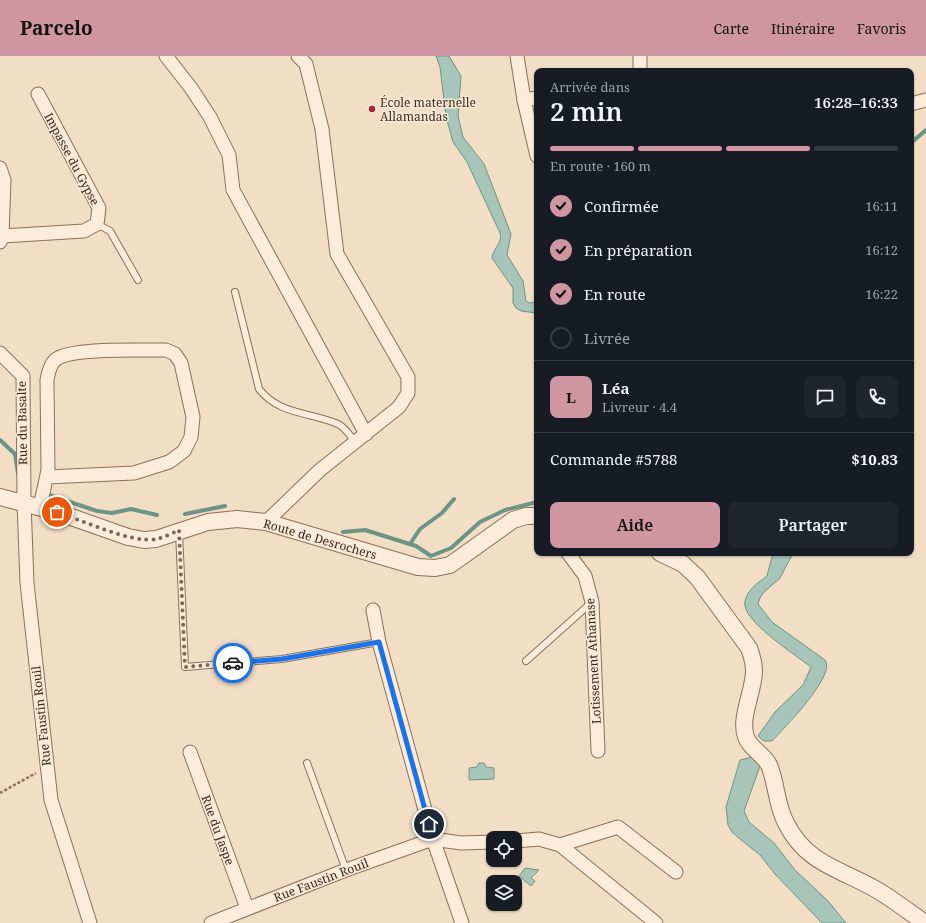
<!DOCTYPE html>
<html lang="fr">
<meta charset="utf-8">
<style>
body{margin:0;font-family:"Noto Serif",serif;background:#20242c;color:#f1f3f6;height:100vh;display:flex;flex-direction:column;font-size:15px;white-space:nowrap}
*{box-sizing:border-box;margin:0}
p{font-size:13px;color:#9ea1a6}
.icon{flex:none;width:22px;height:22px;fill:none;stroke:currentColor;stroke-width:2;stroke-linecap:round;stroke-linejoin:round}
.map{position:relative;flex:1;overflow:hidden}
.drawer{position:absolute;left:534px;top:12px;width:380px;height:488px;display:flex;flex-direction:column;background:#171b24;border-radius:8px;box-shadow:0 1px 3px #0004}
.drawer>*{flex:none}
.buttons{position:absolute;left:486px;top:775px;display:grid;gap:8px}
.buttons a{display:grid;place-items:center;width:36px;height:36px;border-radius:8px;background:#171b24;box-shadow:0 1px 3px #0004;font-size:20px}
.pin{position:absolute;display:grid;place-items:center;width:34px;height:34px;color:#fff;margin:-17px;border:2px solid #fff;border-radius:50%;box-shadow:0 1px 4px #0007}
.courier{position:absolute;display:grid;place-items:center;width:40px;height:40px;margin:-20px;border:3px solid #1a73e8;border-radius:50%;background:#fff;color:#222;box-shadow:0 1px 5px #0007}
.overview em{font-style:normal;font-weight:600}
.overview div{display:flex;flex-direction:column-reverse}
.overview{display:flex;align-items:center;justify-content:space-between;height:68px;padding:0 16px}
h1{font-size:26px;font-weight:600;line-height:30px}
.bar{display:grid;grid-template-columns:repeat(4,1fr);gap:6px 4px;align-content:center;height:48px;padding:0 16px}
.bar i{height:5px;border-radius:3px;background:#363941}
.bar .selected{background:#cf95a0}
.bar p{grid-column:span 4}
.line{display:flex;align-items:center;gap:10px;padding:0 16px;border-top:1px solid #363941}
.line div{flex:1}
.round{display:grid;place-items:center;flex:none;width:42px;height:42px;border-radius:8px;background:#20242c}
ol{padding:0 16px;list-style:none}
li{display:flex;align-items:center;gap:12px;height:44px}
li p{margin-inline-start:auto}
li .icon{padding:4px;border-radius:50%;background:#cf95a0;color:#111;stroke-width:4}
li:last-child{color:#9ea1a6}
li i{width:22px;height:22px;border:2px solid #363941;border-radius:50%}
.button{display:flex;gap:8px;margin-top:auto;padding:8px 16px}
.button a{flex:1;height:46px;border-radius:8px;background:#cf95a0;color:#111;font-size:16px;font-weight:600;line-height:46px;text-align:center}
.button a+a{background:#20242c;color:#f1f3f6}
header{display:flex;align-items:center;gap:24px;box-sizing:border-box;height:56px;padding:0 20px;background:#cf95a0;color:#111}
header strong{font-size:19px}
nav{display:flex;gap:22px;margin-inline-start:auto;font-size:14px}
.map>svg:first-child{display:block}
.water{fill:#a7c5b8;stroke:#6c9585}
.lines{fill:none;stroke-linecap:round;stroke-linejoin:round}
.stream{stroke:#6c9585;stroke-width:4}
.service-casing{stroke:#906e58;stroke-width:8}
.minor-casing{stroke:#906e58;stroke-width:15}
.tertiary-casing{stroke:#906e58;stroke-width:18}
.path{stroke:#906e58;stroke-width:2.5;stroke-dasharray:3 2;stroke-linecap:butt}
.service{stroke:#fcecd9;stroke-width:6}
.minor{stroke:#fcecd9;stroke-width:13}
.tertiary{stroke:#fcecd9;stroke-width:16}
.done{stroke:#7d6858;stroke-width:4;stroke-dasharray:0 7.2}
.route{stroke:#1a73e8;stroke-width:5}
.poi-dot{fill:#a52237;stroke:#f9e9d5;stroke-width:1.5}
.labels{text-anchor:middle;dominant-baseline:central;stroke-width:3;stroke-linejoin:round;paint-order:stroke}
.poi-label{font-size:12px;fill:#3e291e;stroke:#f9e9d5;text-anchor:start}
.street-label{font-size:12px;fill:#3e291e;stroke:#f9e9d5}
</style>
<header>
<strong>Parcelo</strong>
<nav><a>Carte</a><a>Itinéraire</a><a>Favoris</a></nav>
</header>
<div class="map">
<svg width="926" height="867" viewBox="0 0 926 867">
<rect width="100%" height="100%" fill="#f2dec5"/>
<g class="water">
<path d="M436 0H449L461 20 458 60 463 81 484 108 511 178 507 199 523 225 526 245 529 247 537 246V257L521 255 516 252 513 247V232L492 202C493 192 503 187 500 177L467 106 453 86 446 61 440 11Z"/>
<path d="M773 497H793L780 522 764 536 760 542 758 548 772 566 825 604C837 619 783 673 772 685H764L758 680 775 656 803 629 811 611C796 599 740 564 745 545 748 533 758 527 767 520Z"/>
<path d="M753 701 760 710 744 755 749 766 774 787 795 814 828 845 846 867H822L775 818 760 799 740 783 732 776 728 769 726 751 740 704Z"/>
<path d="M479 707H484L486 711 494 712V723L469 724V712L477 711Z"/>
<path d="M525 812 539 814 531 822 535 825 531 830 519 820Z"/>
</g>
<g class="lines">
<g class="stream">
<path d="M911 91 912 86 926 74"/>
<path d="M0 384 15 398 18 417"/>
<path d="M49 439 97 455 112 457 131 453 157 459"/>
<path d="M185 458 225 450"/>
<path d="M343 476 365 474 416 490 431 500 451 492 480 466 505 454 537 446"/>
<path d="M410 488 420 473 442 457 454 443"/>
</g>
<g class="service-casing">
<g id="service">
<path d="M97 168 110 175 138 224"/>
<path d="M235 236 259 333C279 359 311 356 338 368 345 371 351 381 355 386"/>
<path d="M179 476 185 611 282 603 379 586"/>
<path d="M526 605 591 547"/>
<path d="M307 707 346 814"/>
</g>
</g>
<g class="minor-casing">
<g id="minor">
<path d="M166 0 191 32 210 61 229 99 233 134 366 378"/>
<path d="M517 0 524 44 537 100"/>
<path d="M640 15V0"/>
<path d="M524 44 537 42"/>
<path d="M911 48 926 44"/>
<path d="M0 112 4 124 2 180 0 186"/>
<path d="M2 180 84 175 97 168 99 152 38 38"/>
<path d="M0 297 23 320 24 446 27 527 51 744 90 867"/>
<path d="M40 451 48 414 47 324C48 318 50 309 55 304 68 292 132 294 152 294H166L175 298 181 307 193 361 191 381 184 395 169 406 134 417 47 421"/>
<path d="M266 466 320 414 399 351 408 337V321L337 198 322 73 306 8 298 0"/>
<path d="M568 497 585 520 592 546 598 695"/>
<path d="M373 554 379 586 433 783 462 867"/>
<path d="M190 696 247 852"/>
<path d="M515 785 539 783 560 789 656 867"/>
<path d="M560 789 618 771 676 816"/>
<path d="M211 867 346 814 433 783 461 787 493 786"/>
</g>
</g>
<g class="tertiary-casing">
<g id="tertiary">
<path d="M0 441 57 456 128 481 144 484 156 483 208 466 237 463 266 466 418 511 435 512 450 509 513 464 526 460H537"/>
<path d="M660 497 683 508 697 521 749 592C752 600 754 606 754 615 754 635 739 662 746 681 750 693 764 698 769 709 777 728 776 749 786 767 806 808 841 813 877 834 894 844 909 856 925 867"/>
</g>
</g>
<path class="path" d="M0 737 36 717"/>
<use href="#service" class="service"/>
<use href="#minor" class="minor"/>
<use href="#tertiary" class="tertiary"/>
</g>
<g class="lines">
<path class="done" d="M57 456C81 464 133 488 156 483 164 482 172 477 179 474L185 611 233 607"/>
<path class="route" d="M233 607 282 603 379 586 429 768"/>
</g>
<circle class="poi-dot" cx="372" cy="53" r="4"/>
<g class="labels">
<g class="poi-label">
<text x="380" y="46">École maternelle<tspan x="380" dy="14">Allamandas</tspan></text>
</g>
<g class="street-label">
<text transform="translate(72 103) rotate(62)">Impasse du Gypse</text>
<text transform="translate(22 367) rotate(-91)">Rue du Basalte</text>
<text transform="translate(320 483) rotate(16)">Route de Desrochers</text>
<text transform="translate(593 605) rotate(-93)">Lotissement Athanase</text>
<text transform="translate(41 660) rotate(-96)">Rue Faustin Rouil</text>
<text transform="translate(218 774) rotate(70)">Rue du Jaspe</text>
<text transform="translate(321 824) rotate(-21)">Rue Faustin Rouil</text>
</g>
</g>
</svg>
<div class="buttons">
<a><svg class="icon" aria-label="locate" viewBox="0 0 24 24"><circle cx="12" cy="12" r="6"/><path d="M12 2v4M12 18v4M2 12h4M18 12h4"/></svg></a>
<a><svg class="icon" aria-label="layers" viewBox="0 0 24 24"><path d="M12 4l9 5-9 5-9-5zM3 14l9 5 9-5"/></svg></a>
</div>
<div class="pin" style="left:57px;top:456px;background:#ea580c"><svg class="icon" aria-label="bag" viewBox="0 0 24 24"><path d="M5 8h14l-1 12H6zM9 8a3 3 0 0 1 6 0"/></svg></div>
<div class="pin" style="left:429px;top:768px;background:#1f2937"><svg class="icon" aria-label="home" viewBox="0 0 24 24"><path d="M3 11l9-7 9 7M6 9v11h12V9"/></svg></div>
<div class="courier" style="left:233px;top:607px"><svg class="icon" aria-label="car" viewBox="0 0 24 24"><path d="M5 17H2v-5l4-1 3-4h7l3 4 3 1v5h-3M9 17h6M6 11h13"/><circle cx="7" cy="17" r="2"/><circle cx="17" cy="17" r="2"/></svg></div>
<section class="drawer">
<div class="overview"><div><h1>2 min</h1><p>Arrivée dans</p></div><em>16:28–16:33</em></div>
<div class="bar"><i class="selected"></i><i class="selected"></i><i class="selected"></i><i></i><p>En route · 160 m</p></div>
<ol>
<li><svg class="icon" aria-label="check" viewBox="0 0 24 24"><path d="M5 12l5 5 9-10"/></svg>Confirmée<p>16:11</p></li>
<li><svg class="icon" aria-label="check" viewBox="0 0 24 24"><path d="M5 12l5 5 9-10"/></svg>En préparation<p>16:12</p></li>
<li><svg class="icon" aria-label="check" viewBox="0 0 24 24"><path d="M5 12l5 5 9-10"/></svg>En route<p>16:22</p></li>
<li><i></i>Livrée</li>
</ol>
<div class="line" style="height:72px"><b class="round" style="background:#cf95a0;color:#111">L</b><div><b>Léa</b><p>Livreur · 4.4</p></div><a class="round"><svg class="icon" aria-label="chat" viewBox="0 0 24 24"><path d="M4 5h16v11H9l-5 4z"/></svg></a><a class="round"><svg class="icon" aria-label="phone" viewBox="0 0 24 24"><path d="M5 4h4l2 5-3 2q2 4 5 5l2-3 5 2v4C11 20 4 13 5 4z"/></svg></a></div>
<div class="line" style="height:52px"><div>Commande #5788</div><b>$10.83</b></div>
<div class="button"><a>Aide</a><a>Partager</a></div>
</section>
</div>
